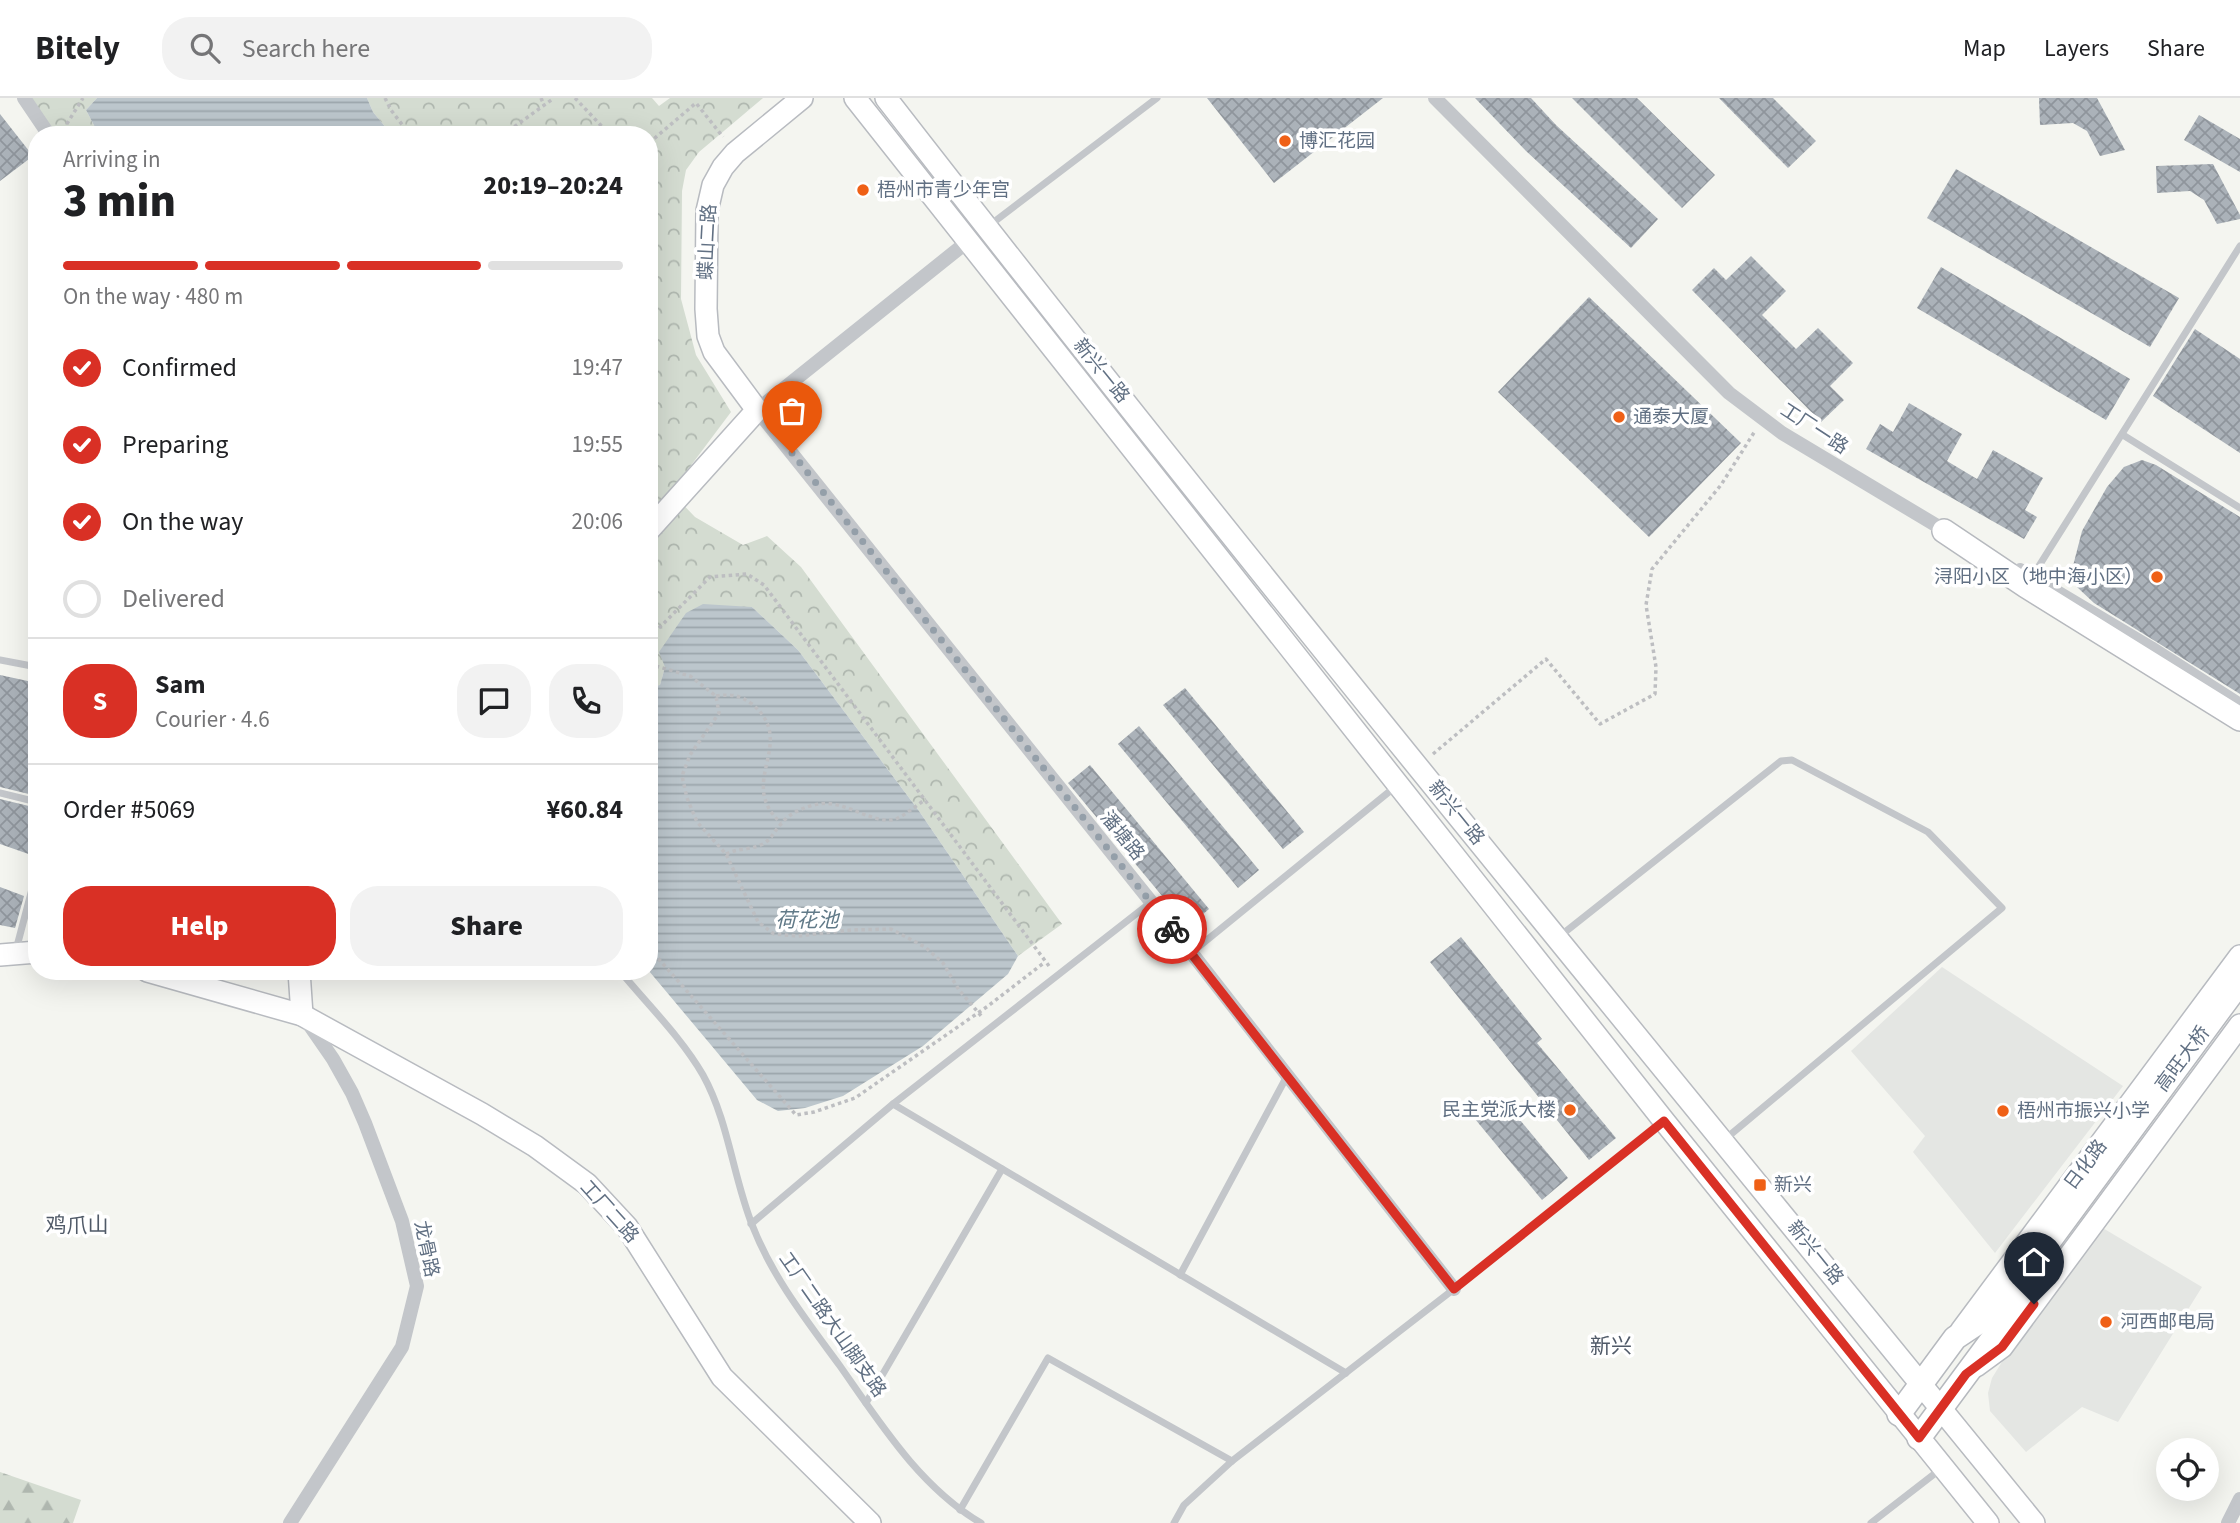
<!DOCTYPE html>
<meta charset="utf-8">
<style>
body{margin:0;font-family:"Source Sans 3","Noto Sans SC",sans-serif;background:#f2f2f2;color:#202124;height:100vh;display:flex;flex-direction:column;font-size:26px;white-space:nowrap}
*{box-sizing:border-box;margin:0}
p{font-size:23px;color:#757577}
.icon{flex:none;width:38px;height:38px;fill:none;stroke:currentColor;stroke-width:2;stroke-linecap:round;stroke-linejoin:round}
.map{position:relative;flex:1;overflow:hidden}
.panel{position:absolute;left:28px;top:28px;width:630px;height:854px;display:flex;flex-direction:column;background:#fff;border-radius:28px;box-shadow:0 7px 28px #0002}
.panel>*{flex:none}
.tools{position:absolute;left:2156px;top:1340px;display:grid;gap:14px}
.tools a{display:grid;place-items:center;width:63px;height:63px;border-radius:50%;background:#fff;box-shadow:0 7px 28px #0002;font-size:35px}
.pin{position:absolute;display:grid;place-items:center;width:60px;height:60px;color:#fff;margin:-72px -30px;border-radius:50% 50% 50% 0;rotate:-45deg;box-shadow:0 0 7px #0007}
.pin .icon{rotate:45deg}
.courier{position:absolute;display:grid;place-items:center;width:70px;height:70px;margin:-35px;border:5px solid #d93025;border-radius:50%;background:#fff;color:#222;box-shadow:0 2px 9px #0007}
.summary em{font-style:normal;font-weight:800}
.summary div{display:flex;flex-direction:column-reverse}
.summary{display:flex;align-items:center;justify-content:space-between;height:119px;padding:0 35px}
h1{font-size:46px;font-weight:800;line-height:52px}
.bar{display:grid;grid-template-columns:repeat(4,1fr);gap:10px 7px;align-content:center;height:84px;padding:0 35px}
.bar i{height:9px;border-radius:5px;background:#e0e0e0}
.bar .current{background:#d93025}
.bar p{grid-column:span 4}
.line{display:flex;align-items:center;gap:18px;padding:0 35px;border-top:2px solid #e0e0e0}
.line div{flex:1}
.round{display:grid;place-items:center;flex:none;width:74px;height:74px;border-radius:28px;background:#f2f2f2}
ol{padding:0 35px;list-style:none}
li{display:flex;align-items:center;gap:21px;height:77px}
li p{margin-inline-start:auto}
li .icon{padding:7px;border-radius:50%;background:#d93025;color:#fff;stroke-width:4}
li:last-child{color:#757577}
li i{width:38px;height:38px;border:4px solid #e0e0e0;border-radius:50%}
.button{display:flex;gap:14px;margin-top:auto;padding:14px 35px}
.button a{flex:1;height:80px;border-radius:28px;background:#d93025;color:#fff;font-size:28px;font-weight:800;line-height:80px;text-align:center}
.button a+a{background:#f2f2f2;color:#202124}
header{display:flex;align-items:center;gap:42px;box-sizing:border-box;height:98px;padding:0 35px;background:#fff;border-bottom:2px solid #e0e0e0}
header strong{font-size:33px}
nav{display:flex;gap:38px;margin-inline-start:auto;font-size:24px}
.search{width:490px;height:63px;background:#f2f2f2;display:flex;align-items:center;gap:18px;box-sizing:border-box;padding:0 24px;border-radius:28px;color:#757577;font-size:26px}
.map>svg:first-child{display:block}
.built{fill:#e4e6e3}
.forest{fill:url(#forest-firs)}
.park{fill:url(#park-crowns)}
.water{fill:url(#water-rules)}
.building{fill:url(#building-cross-hatch)}
.lines{fill:none;stroke-linecap:round;stroke-linejoin:round}
.secondary-casing{stroke:#b8bbc0;stroke-width:24}
.primary-casing{stroke:#b6b9be;stroke-width:26}
.path{stroke:#bdbec1;stroke-width:3.5;stroke-dasharray:3.5 3.5;stroke-linecap:butt}
.lane{stroke:#c3c6ca;stroke-width:7}
.street{stroke:#c3c6ca;stroke-width:14}
.secondary{stroke:#fff;stroke-width:21}
.primary{stroke:#fff;stroke-width:23}
.done{stroke:#949fa9;stroke-width:7;stroke-dasharray:0 12.6}
.route{stroke:#d93025;stroke-width:9}
.poi-dot{fill:#ef6016;stroke:#fff;stroke-width:2.5}
.labels{text-anchor:middle;dominant-baseline:central;stroke-width:7;stroke-linejoin:round;paint-order:stroke}
.poi-label{font-size:19px;fill:#617083;stroke:#fff;text-anchor:start}
.street-label{font-size:19px;fill:#617083;stroke:#fff}
.water-label{font-size:21px;font-style:italic;fill:#617a88;stroke:#fff}
.neighbourhood-label{font-size:21px;fill:#505a68;stroke:#fff}
</style>
<header>
<strong>Bitely</strong>
<div class="search"><svg class="icon" aria-label="search" viewBox="0 0 24 24"><circle cx="10" cy="10" r="6"/><path d="M15 15l6 6"/></svg>Search here</div>
<nav><a>Map</a><a>Layers</a><a>Share</a></nav>
</header>
<div class="map">
<svg width="2240" height="1425" viewBox="0 0 2240 1425">
<defs>
<pattern id="forest-firs" width="22" height="20" patternUnits="userSpaceOnUse" patternTransform="scale(1.75)"><rect width="22" height="20" fill="#d4dcd1"/><path d="M5 1l3.5 6h-7zM16 11l3.5 6h-7z" fill="#afb7af"/></pattern>
<pattern id="park-crowns" width="20" height="18" patternUnits="userSpaceOnUse" patternTransform="scale(1.75)"><rect width="20" height="18" fill="#d4dcd1"/><path d="M2 6a3 3 0 1 1 6 0M12 15a3 3 0 1 1 6 0" fill="none" stroke="#afb7af"/></pattern>
<pattern id="water-rules" width="6" height="5" patternUnits="userSpaceOnUse" patternTransform="scale(1.75)"><rect width="6" height="5" fill="#bcc6cc"/><path d="M0 2.5h6" fill="none" stroke="#9ca5ab"/></pattern>
<pattern id="building-cross-hatch" width="8" height="8" patternUnits="userSpaceOnUse" patternTransform="scale(1.75)"><rect width="8" height="8" fill="#abb2b9"/><path d="M0 0l8 8M0 8l8-8" fill="none" stroke="#8f959c"/></pattern>
</defs>
<rect width="100%" height="100%" fill="#f4f5f0"/>
<g class="built">
<path d="M1942 869 2123 988 1995 1155 1913 1054 1925 1038 1851 953Z"/>
<path d="M2101 1129 2202 1189 2118 1324 2082 1309 2026 1354 1990 1313 1988 1295 1992 1280 2005 1259Z"/>
</g>
<path class="forest" d="M0 1374 81 1402 73 1425H0Z"/>
<g class="park">
<path d="M24 0H97L86 12 99 37H49Z"/>
<path d="M367 0H652L659 8 670 0H763L699 54 686 72 682 93 681 201 696 257 731 314 671 394 695 419 743 447 767 438 801 469 1062 826 1018 858 919 713 798 552 752 509 665 569 660 587 649 589V37H392L373 14Z"/>
</g>
<g class="water">
<path d="M97 0H367L373 14 392 37H99L86 12Z"/>
<path d="M703 506 752 509 798 552 919 713 1018 858 1008 876 923 948 843 998 805 1010 778 1013 757 1002 649 873V589L660 587 665 569 659 554 686 515Z"/>
</g>
<g class="building">
<path d="M1207 0H1383L1274 85Z"/>
<path d="M1475 0H1531L1556 27 1658 121 1631 150 1526 53Z"/>
<path d="M1572 0H1637L1715 77 1682 110Z"/>
<path d="M1719 0H1773L1816 43 1788 70Z"/>
<path d="M2039 0H2097L2125 52 2100 58 2087 33 2073 25 2040 27Z"/>
<path d="M0 16 33 58 0 83Z"/>
<path d="M2199 17 2240 41V74L2184 42Z"/>
<path d="M2213 66 2240 117V121L2217 126 2204 102 2190 93 2157 95 2156 68Z"/>
<path d="M1956 71 2179 200 2150 249 1927 120Z"/>
<path d="M1751 158 1786 193 1762 217 1796 251 1818 230 1853 265 1830 288 1844 302 1821 324 1692 192 1714 170 1726 182Z"/>
<path d="M1941 169 2130 281 2106 322 1917 210Z"/>
<path d="M1589 199 1741 345 1649 439 1498 294Z"/>
<path d="M2195 231 2240 261V355L2153 298Z"/>
<path d="M1909 305 1962 336 1947 363 1977 381 1993 352 2043 380 2025 412 2037 419 2024 441 1866 351 1880 326 1893 334Z"/>
<path d="M2142 362 2156 367 2240 419V596L2094 505 2077 489 2073 468 2082 433 2107 389 2124 369Z"/>
<path d="M0 577 37 585V698L0 689Z"/>
<path d="M1185 590 1304 734 1283 751 1163 607Z"/>
<path d="M1139 628 1259 772 1238 790 1118 646Z"/>
<path d="M1090 667 1209 811 1188 829 1068 685Z"/>
<path d="M0 701 37 710V759L0 746Z"/>
<path d="M0 789 24 798 15 830 0 827Z"/>
<path d="M1461 839 1542 941 1537 945 1616 1040 1589 1062 1430 864Z"/>
<path d="M1501 999 1568 1080 1542 1102 1475 1021Z"/>
</g>
<g class="lines">
<g class="secondary-casing">
<g id="secondary">
<path d="M855 0 1664 1023 1988 1425"/>
<path d="M886 0C1260 482 1649 952 2034 1425"/>
<path d="M649 432 757 312 714 254 708 238 706 211 707 113 713 87 723 69 735 55 802 0"/>
<path d="M0 857 37 854"/>
<path d="M147 873 302 917 482 1016 535 1048 587 1086 627 1129 722 1279 870 1425"/>
<path d="M299 873 302 917"/>
<path d="M1961 1233 2240 858"/>
<path d="M1976 1268 2002 1249 2240 927"/>
</g>
</g>
<g class="primary-casing">
<g id="primary">
<path d="M1944 433 2026 488 2240 621"/>
<path d="M1899 1316 1955 1240 2000 1210 2240 884"/>
<path d="M1919 1340 2022 1201"/>
</g>
</g>
<g class="path">
<path d="M385 0 391 12 410 37"/>
<path d="M541 0 544 7"/>
<path d="M575 0 610 37"/>
<path d="M63 32 83 0"/>
<path d="M503 37 554 0"/>
<path d="M649 45 696 5 723 39"/>
<path d="M649 540 710 479 747 476 764 487 1049 868"/>
<path d="M649 566 690 578 716 598 719 615 690 657 682 678 687 700 697 724 726 756 758 824 774 836 798 838 851 832 891 831 925 849 943 865 959 892 983 920"/>
<path d="M716 598C731 596 740 597 752 606 799 645 735 684 781 725"/>
<path d="M1433 656 1546 561 1600 626 1655 596 1656 569 1646 507 1652 471 1721 387 1755 333"/>
<path d="M726 756C738 750 751 752 763 746 772 741 774 733 781 726 789 715 806 708 819 706 845 701 877 730 898 720 908 715 917 707 926 701"/>
<path d="M649 850 796 1017 814 1014 855 1000 988 908 1045 864"/>
</g>
<g class="lane">
<path d="M990 127 1157 0"/>
<path d="M2123 337 2240 410"/>
<path d="M2032 479 2240 148"/>
<path d="M0 562 37 569"/>
<path d="M0 695 37 704"/>
<path d="M1560 838 1781 663 1792 662 1928 734 2002 810 1724 1042"/>
<path d="M16 852 37 772"/>
<path d="M1191 855 1395 689"/>
<path d="M620 873C648 907 681 939 703 977 729 1024 733 1080 753 1129 773 1180 807 1223 840 1268 880 1325 920 1389 981 1425"/>
<path d="M893 1006 1346 1275"/>
<path d="M751 1126 893 1006 1150 805"/>
<path d="M1180 1177 1287 978"/>
<path d="M866 1305 1002 1071"/>
<path d="M960 1412 1048 1260 1232 1363"/>
<path d="M1174 1425 1184 1407 1232 1363 1454 1191 1662 1025"/>
<path d="M1871 1425 1942 1370"/>
</g>
<g class="street">
<path d="M24 0 49 37"/>
<path d="M1435 0 1729 295 1782 335 1949 435"/>
<path d="M967 144 757 312 1176 835 1454 1191"/>
<path d="M2020 472 2151 550 2240 607"/>
<path d="M290 1425 402 1249 417 1188 402 1123 365 1025 352 995 333 961 306 922"/>
<path d="M2228 1425 2240 1401"/>
</g>
<use href="#secondary" class="secondary"/>
<use href="#primary" class="primary"/>
</g>
<g class="lines">
<path class="done" d="M792 355 1172 831"/>
<path class="route" d="M1172 831 1454 1191 1664 1023 1919 1340 1966 1276 2002 1249 2034 1206"/>
</g>
<g class="poi-dot">
<circle cx="1285" cy="43" r="7"/>
<circle cx="863" cy="92" r="7"/>
<circle cx="1619" cy="319" r="7"/>
<circle cx="2157" cy="479" r="7"/>
<circle cx="1570" cy="1012" r="7"/>
<circle cx="2003" cy="1013" r="7"/>
<rect x="1753" y="1080" width="14" height="14" rx="3.5"/>
<circle cx="2106" cy="1224" r="7"/>
</g>
<g class="labels">
<g class="poi-label">
<text x="1299" y="43">博汇花园</text>
<text x="877" y="92">梧州市青少年宫</text>
<text x="1633" y="319">通泰大厦</text>
<text x="2143" y="479" text-anchor="end">浔阳小区（地中海小区）</text>
<text x="1556" y="1012" text-anchor="end">民主党派大楼</text>
<text x="2017" y="1013">梧州市振兴小学</text>
<text x="1774" y="1087">新兴</text>
<text x="2120" y="1224">河西邮电局</text>
</g>
<g class="street-label">
<text transform="translate(708 144) rotate(-87)">蝶山二路</text>
<text transform="translate(1101 273) rotate(51)">新兴一路</text>
<text transform="translate(1814 331) rotate(33)">工厂一路</text>
<text transform="translate(1456 715) rotate(51)">新兴一路</text>
<text transform="translate(1122 738) rotate(51)">潘塘路</text>
<text transform="translate(2183 961) rotate(-53)">高旺大桥</text>
<text transform="translate(2086 1067) rotate(-53)">日化路</text>
<text transform="translate(609 1114) rotate(48)">工厂二路</text>
<text transform="translate(426 1151) rotate(78)">龙骨路</text>
<text transform="translate(1815 1155) rotate(51)">新兴一路</text>
<text transform="translate(832 1227) rotate(55)">工厂二路大山脚支路</text>
</g>
<g class="water-label">
<text x="807" y="822">荷花池</text>
</g>
<g class="neighbourhood-label">
<text x="77" y="1127">鸡爪山</text>
<text x="1611" y="1248">新兴</text>
</g>
</g>
</svg>
<div class="tools">
<a><svg class="icon" aria-label="locate" viewBox="0 0 24 24"><circle cx="12" cy="12" r="6"/><path d="M12 2v4M12 18v4M2 12h4M18 12h4"/></svg></a>
</div>
<div class="pin" style="left:792px;top:355px;background:#ea580c"><svg class="icon" aria-label="bag" viewBox="0 0 24 24"><path d="M5 8h14l-1 12H6zM9 8a3 3 0 0 1 6 0"/></svg></div>
<div class="pin" style="left:2034px;top:1206px;background:#1f2937"><svg class="icon" aria-label="home" viewBox="0 0 24 24"><path d="M3 11l9-7 9 7M6 9v11h12V9"/></svg></div>
<div class="courier" style="left:1172px;top:831px"><svg class="icon" aria-label="bike" viewBox="0 0 24 24"><circle cx="6" cy="16" r="4"/><circle cx="18" cy="16" r="4"/><path d="M6 16l4-8h5l3 8M10 8l3 8H6M13 5h3"/></svg></div>
<section class="panel">
<div class="summary"><div><h1>3 min</h1><p>Arriving in</p></div><em>20:19–20:24</em></div>
<div class="bar"><i class="current"></i><i class="current"></i><i class="current"></i><i></i><p>On the way · 480 m</p></div>
<ol>
<li><svg class="icon" aria-label="check" viewBox="0 0 24 24"><path d="M5 12l5 5 9-10"/></svg>Confirmed<p>19:47</p></li>
<li><svg class="icon" aria-label="check" viewBox="0 0 24 24"><path d="M5 12l5 5 9-10"/></svg>Preparing<p>19:55</p></li>
<li><svg class="icon" aria-label="check" viewBox="0 0 24 24"><path d="M5 12l5 5 9-10"/></svg>On the way<p>20:06</p></li>
<li><i></i>Delivered</li>
</ol>
<div class="line" style="height:126px"><b class="round" style="background:#d93025;color:#fff">S</b><div><b>Sam</b><p>Courier · 4.6</p></div><a class="round"><svg class="icon" aria-label="chat" viewBox="0 0 24 24"><path d="M4 5h16v11H9l-5 4z"/></svg></a><a class="round"><svg class="icon" aria-label="phone" viewBox="0 0 24 24"><path d="M5 4h4l2 5-3 2q2 4 5 5l2-3 5 2v4C11 20 4 13 5 4z"/></svg></a></div>
<div class="line" style="height:91px"><div>Order #5069</div><b>¥60.84</b></div>
<div class="button"><a>Help</a><a>Share</a></div>
</section>
</div>
